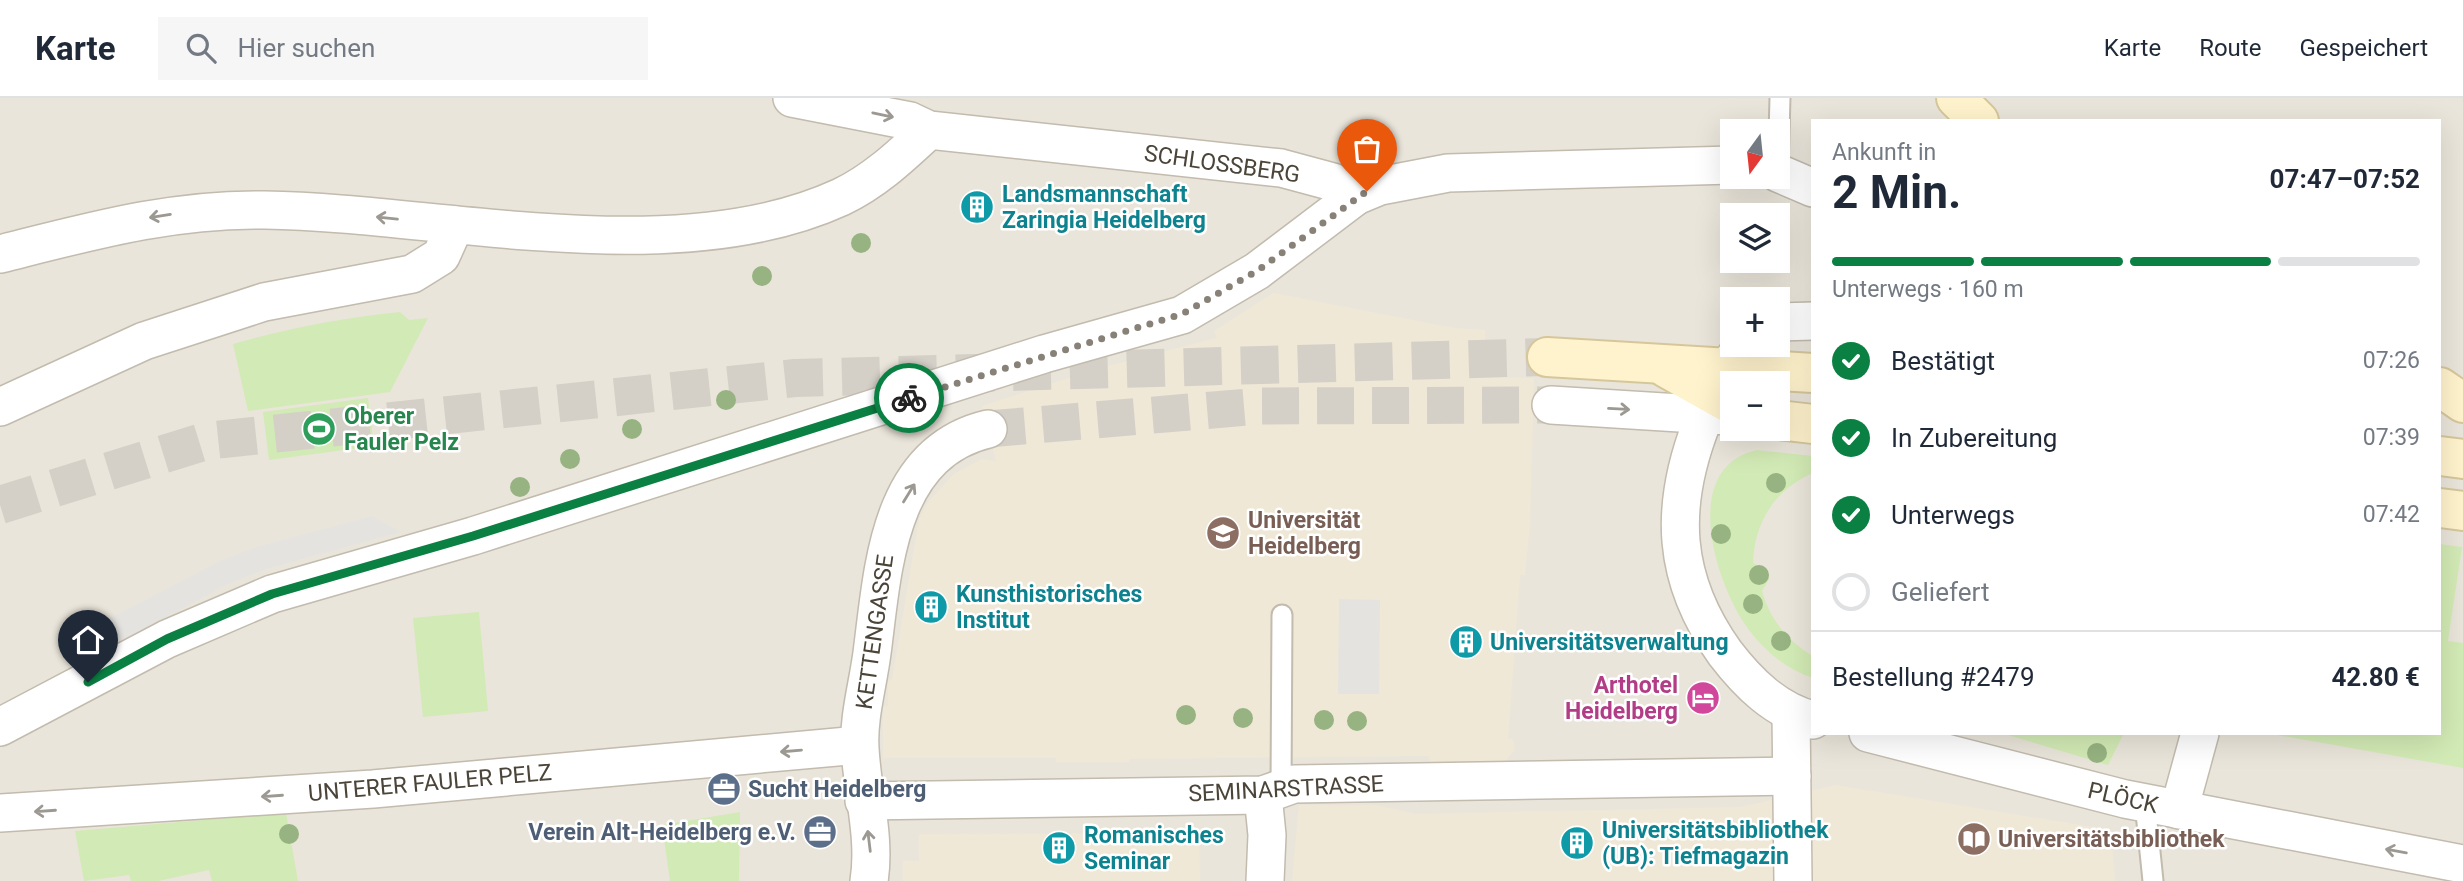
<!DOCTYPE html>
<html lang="de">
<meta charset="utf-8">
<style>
body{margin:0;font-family:Roboto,sans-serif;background:#f6f6f7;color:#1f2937;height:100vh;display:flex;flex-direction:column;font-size:26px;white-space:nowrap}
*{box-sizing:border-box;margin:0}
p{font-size:23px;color:#747a83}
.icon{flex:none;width:38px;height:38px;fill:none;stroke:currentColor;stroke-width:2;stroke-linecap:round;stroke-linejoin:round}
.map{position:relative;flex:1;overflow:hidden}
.panel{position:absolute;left:1811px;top:21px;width:630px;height:616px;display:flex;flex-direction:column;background:#fff;border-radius:0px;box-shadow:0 7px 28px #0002}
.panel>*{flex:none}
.needle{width:46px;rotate:195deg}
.tools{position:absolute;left:1720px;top:21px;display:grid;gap:14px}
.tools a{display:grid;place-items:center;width:70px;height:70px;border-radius:0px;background:#fff;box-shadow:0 7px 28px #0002;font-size:35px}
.pin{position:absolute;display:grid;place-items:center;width:60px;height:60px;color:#fff;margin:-72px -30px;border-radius:50% 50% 50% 0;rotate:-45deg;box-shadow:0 0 7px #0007}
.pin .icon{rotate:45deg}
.courier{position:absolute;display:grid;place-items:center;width:70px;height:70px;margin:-35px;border:5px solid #0b8043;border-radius:50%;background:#fff;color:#222;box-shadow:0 2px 9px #0007}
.head em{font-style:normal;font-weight:700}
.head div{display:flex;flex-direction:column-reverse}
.head{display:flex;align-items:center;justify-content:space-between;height:119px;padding:0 21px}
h1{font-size:46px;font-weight:700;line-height:52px}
.bar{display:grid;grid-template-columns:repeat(4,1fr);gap:10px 7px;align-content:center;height:84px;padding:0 21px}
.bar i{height:9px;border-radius:5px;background:#e0e1e3}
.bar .current{background:#0b8043}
.bar p{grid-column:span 4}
.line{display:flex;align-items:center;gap:18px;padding:0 21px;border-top:2px solid #e0e1e3}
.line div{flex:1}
ol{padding:0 21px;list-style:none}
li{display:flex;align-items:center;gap:21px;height:77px}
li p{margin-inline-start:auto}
li .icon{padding:7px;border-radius:50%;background:#0b8043;color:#fff;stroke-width:4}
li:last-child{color:#747a83}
li i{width:38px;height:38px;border:4px solid #e0e1e3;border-radius:50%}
header{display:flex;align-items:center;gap:42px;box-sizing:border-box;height:98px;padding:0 35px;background:#fff;border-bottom:2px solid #e0e1e3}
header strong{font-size:33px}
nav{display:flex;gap:38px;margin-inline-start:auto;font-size:24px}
.search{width:490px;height:63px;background:#f6f6f7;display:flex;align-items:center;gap:18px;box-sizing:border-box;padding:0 24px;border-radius:0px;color:#747a83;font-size:26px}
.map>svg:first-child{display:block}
.residential{fill:#eae5da;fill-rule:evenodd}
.education{fill:#efe8d6}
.green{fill:#d2eab5}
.parking{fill:#e5e3e0}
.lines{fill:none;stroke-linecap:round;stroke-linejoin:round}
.street-tunnel{stroke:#d4d0c8;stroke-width:37;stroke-dasharray:37 18;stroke-linecap:butt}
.secondary-tunnel{stroke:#d4d0c8;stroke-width:38;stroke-dasharray:38 19;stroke-linecap:butt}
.lane-casing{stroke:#c2bbae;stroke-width:23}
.street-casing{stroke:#c2bbae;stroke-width:40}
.secondary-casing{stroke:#d6c79b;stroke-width:42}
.lane{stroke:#fff;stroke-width:19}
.street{stroke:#fff;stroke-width:37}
.secondary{stroke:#fff3cd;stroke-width:38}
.tree{fill:#97b381}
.oneway{stroke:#9c9892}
.done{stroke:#878178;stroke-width:7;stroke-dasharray:0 12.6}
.route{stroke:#0b8043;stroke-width:9}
.labels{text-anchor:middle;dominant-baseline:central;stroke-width:5;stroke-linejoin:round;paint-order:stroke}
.street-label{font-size:23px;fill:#4b4439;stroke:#fff}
.culture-label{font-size:23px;font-weight:bold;fill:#0d838f;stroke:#fff;text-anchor:start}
.leisure-label{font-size:23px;font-weight:bold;fill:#27864d;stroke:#fff;text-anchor:start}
.education-label{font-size:23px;font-weight:bold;fill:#785e54;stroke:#fff;text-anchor:start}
.hotel-label{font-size:23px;font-weight:bold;fill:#b23c85;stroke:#fff;text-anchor:end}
.service-label{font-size:23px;font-weight:bold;fill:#4e5e75;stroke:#fff;text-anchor:start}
</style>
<header>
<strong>Karte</strong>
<div class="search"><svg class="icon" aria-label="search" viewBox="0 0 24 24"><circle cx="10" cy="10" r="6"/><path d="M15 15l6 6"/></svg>Hier suchen</div>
<nav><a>Karte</a><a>Route</a><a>Gespeichert</a></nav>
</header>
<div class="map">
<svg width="2463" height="783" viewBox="0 0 2463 783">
<rect width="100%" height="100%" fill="#f6f3ec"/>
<path class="residential" d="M0 0H2463V783H0ZM1813 23H2440V635H1813ZM1732 33H1778V79H1732ZM1732 117H1778V163H1732ZM1732 201H1778V247H1732ZM1732 285H1778V331H1732Z"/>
<g class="education">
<path d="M1273 195 1454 230 1485 232V279L1534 280 1530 427 1525 477H1520L1508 641H1513L1515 652 1504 664H1430L1429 658 1130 661 1129 664H1056V660H883V609L888 608V583L892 582 919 421 929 403 954 376 982 361 996 363 982 308 1100 270 1217 240 1214 233Z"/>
<path d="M1835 687 2111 732 2115 783H1292L1299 707H1376L1415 716 1742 709Z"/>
<path d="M1199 735 1200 783H903V763H919V736Z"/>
</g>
<g class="green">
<path d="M400 214 409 222 428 220 390 294 248 313 233 246C288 230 343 220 400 214Z"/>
<path d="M368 300 374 348 269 362 263 314Z"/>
<path d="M1757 352 1813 358V375C1775 391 1754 425 1753 465L1767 473 1769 481 1762 493C1770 522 1788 543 1813 558V580C1786 571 1766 554 1749 532 1716 489 1678 369 1757 352Z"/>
<path d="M2440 446 2462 449 2448 543 2463 545V670L2266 635H2440Z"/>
<path d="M479 514 488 613 423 619 413 520Z"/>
<path d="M2001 635H2124L2108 667Z"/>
<path d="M740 714 739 783H670L662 727Z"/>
<path d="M286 715 298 783H212L209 772 158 783H131L129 777 84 783 75 733Z"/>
</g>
<g class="parking">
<path d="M372 418 401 434 269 470 230 485 85 562 74 539 222 462 256 449Z"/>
<path d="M1339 501 1380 502 1379 596H1338Z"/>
</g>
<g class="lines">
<path class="street-tunnel" d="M988 331 1261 308 1551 307"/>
<path class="secondary-tunnel" d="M0 407 206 343 795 280 1547 259"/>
<g class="lane-casing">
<g id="lane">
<path d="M1778 71 1780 0"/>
<path d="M1281 690 1282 517"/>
<path d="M2145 705 2153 783"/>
</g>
</g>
<g class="street-casing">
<g id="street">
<path d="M792 0 910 23 929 32 1281 70 1333 84 1356 98"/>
<path d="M1778 75 1813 90"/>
<path d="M0 156C88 134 173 110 265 112 441 115 676 175 841 99 875 83 902 57 929 32"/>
<path d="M1778 224 1813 223"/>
<path d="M1744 247C1725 271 1712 298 1701 327 1669 410 1672 481 1725 555 1748 585 1776 613 1813 622"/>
<path d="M1551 307 1728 318"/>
<path d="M0 309 144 243 264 204 412 176 441 158 455 127"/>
<path d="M1791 616 1793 783"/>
<path d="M0 629 167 541 272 496 473 438 1044 256 1182 217 1257 173 1356 98 1380 88 1448 75 1732 67"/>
<path d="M1868 635 2125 701 2463 766"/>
<path d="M1263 697 1267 737 1265 783"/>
<path d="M864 703 1263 697 1294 686 1792 678"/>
<path d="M2179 712 2200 635"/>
<path d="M0 715 373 691 859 647"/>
<path d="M869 783C876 740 862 693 860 650 858 620 868 586 872 555 883 472 887 355 988 331"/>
</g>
</g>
<g class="secondary-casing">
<g id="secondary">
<path d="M1956 0 1979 23"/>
<path d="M1547 259 1813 275"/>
<path d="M1666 270 1732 307"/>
<path d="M2440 289 2463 305"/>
<path d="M1778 322 1813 326"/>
<path d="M2440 358 2463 361"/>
<path d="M2440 410 2463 413"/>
</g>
</g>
<use href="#lane" class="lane"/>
<use href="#street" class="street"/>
<use href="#secondary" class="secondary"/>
</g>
<g class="tree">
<circle cx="861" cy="145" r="10"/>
<circle cx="762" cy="178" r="10"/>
<circle cx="726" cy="302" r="10"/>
<circle cx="632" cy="331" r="10"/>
<circle cx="570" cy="361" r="10"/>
<circle cx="1776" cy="385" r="10"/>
<circle cx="520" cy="389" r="10"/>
<circle cx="1721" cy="436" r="10"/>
<circle cx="1759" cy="477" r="10"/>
<circle cx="1753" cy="506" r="10"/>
<circle cx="1781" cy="543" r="10"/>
<circle cx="1186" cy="617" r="10"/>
<circle cx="1243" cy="620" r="10"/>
<circle cx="1324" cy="622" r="10"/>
<circle cx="1357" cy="623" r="10"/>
<circle cx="2097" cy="655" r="10"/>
<circle cx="289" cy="736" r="10"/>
</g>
<defs><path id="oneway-shaft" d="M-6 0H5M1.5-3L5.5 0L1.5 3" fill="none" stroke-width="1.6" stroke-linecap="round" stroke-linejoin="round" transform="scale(1.75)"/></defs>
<g class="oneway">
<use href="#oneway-shaft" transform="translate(883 17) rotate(12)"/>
<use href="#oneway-shaft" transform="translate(160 118) rotate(171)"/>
<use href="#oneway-shaft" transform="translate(387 120) rotate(-174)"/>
<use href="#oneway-shaft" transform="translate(1619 311) rotate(3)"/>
<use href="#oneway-shaft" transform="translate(909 395) rotate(-58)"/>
<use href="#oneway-shaft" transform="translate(791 653) rotate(175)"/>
<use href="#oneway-shaft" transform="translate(272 698) rotate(176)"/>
<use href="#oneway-shaft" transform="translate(45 713) rotate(176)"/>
<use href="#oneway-shaft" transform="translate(869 743) rotate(-97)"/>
<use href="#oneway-shaft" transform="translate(2396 753) rotate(-170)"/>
</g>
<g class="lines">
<path class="done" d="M909 300 1182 216 1257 173 1367 93"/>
<path class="route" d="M88 584 167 541 272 496 473 438 909 300"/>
</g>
<defs>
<g id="building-disc" transform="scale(1.75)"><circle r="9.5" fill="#0f9aa8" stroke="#fff"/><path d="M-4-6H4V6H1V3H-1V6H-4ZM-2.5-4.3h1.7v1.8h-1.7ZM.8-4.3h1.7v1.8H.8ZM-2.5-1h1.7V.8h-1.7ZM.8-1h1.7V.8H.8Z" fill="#fff"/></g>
<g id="stadium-disc" transform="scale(1.75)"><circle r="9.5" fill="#2e9e5b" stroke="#fff"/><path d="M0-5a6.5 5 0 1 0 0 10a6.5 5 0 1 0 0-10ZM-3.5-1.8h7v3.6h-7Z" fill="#fff"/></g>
<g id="university-disc" transform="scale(1.75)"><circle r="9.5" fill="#8d6e63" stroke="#fff"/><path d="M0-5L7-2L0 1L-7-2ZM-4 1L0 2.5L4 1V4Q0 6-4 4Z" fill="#fff"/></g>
<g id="hotel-disc" transform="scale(1.75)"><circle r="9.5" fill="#d1479c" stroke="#fff"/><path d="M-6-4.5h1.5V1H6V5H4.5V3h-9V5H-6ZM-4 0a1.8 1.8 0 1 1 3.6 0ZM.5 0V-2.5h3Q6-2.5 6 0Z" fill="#fff"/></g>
<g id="office-disc" transform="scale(1.75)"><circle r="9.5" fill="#5c6f8a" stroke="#fff"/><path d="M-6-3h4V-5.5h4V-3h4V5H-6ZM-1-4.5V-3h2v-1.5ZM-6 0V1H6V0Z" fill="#fff"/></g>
<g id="library-disc" transform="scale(1.75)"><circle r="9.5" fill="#8d6e63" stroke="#fff"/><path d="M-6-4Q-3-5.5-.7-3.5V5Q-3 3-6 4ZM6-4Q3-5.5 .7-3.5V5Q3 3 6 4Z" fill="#fff"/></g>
</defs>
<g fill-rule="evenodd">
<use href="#building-disc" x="977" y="109"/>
<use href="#stadium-disc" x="319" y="331"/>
<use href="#university-disc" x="1223" y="435"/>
<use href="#building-disc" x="931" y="509"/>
<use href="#building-disc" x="1466" y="544"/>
<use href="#hotel-disc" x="1703" y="600"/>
<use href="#office-disc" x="724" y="691"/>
<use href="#office-disc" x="820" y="734"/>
<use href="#library-disc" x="1974" y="741"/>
<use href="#building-disc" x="1577" y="745"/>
<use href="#building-disc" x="1059" y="750"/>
</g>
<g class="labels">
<g class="street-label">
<text transform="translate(1222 66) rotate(8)">SCHLOSSBERG</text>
<text transform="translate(875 534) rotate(-82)">KETTENGASSE</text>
<text transform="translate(430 685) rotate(-5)">UNTERER FAULER PELZ</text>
<text transform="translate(1286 691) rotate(-3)">SEMINARSTRASSE</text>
<text transform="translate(2123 700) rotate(13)">PLÖCK</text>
</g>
<g class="culture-label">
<text x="1002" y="96">Landsmannschaft<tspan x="1002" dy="26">Zaringia Heidelberg</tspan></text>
<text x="956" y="496">Kunsthistorisches<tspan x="956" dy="26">Institut</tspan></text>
<text x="1490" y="544">Universitätsverwaltung</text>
<text x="1602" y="732">Universitätsbibliothek<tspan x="1602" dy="26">(UB): Tiefmagazin</tspan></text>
<text x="1084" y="737">Romanisches<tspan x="1084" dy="26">Seminar</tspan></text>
</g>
<g class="leisure-label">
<text x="344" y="318">Oberer<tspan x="344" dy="26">Fauler Pelz</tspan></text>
</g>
<g class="education-label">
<text x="1248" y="422">Universität<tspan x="1248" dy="26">Heidelberg</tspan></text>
<text x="1998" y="741">Universitätsbibliothek</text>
</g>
<g class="hotel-label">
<text x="1678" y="587">Arthotel<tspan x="1678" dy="26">Heidelberg</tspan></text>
</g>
<g class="service-label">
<text x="748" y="691">Sucht Heidelberg</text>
<text x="796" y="734" text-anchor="end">Verein Alt-Heidelberg e.V.</text>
</g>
</g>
</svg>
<div class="tools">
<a><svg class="needle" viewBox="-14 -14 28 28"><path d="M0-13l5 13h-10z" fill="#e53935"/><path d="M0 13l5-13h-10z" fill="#747a83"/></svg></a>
<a><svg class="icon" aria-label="layers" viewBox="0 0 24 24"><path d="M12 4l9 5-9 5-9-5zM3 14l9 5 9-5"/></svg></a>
<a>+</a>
<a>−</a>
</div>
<div class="pin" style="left:1367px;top:93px;background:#ea580c"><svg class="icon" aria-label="bag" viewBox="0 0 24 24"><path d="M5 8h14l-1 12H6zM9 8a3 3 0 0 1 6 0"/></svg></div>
<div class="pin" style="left:88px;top:584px;background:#1f2937"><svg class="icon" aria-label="home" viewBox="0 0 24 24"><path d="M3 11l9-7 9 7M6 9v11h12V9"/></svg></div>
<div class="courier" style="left:909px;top:300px"><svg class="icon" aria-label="bike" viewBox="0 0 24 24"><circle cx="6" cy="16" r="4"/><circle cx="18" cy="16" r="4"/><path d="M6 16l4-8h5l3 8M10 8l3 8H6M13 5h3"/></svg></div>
<section class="panel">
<div class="head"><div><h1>2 Min.</h1><p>Ankunft in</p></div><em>07:47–07:52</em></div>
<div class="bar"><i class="current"></i><i class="current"></i><i class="current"></i><i></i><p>Unterwegs · 160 m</p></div>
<ol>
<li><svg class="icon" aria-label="check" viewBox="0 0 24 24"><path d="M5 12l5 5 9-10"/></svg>Bestätigt<p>07:26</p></li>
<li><svg class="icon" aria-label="check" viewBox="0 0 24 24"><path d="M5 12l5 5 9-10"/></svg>In Zubereitung<p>07:39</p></li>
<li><svg class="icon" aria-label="check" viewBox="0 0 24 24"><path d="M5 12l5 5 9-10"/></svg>Unterwegs<p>07:42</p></li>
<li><i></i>Geliefert</li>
</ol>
<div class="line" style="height:91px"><div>Bestellung #2479</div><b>42.80 €</b></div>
</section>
</div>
